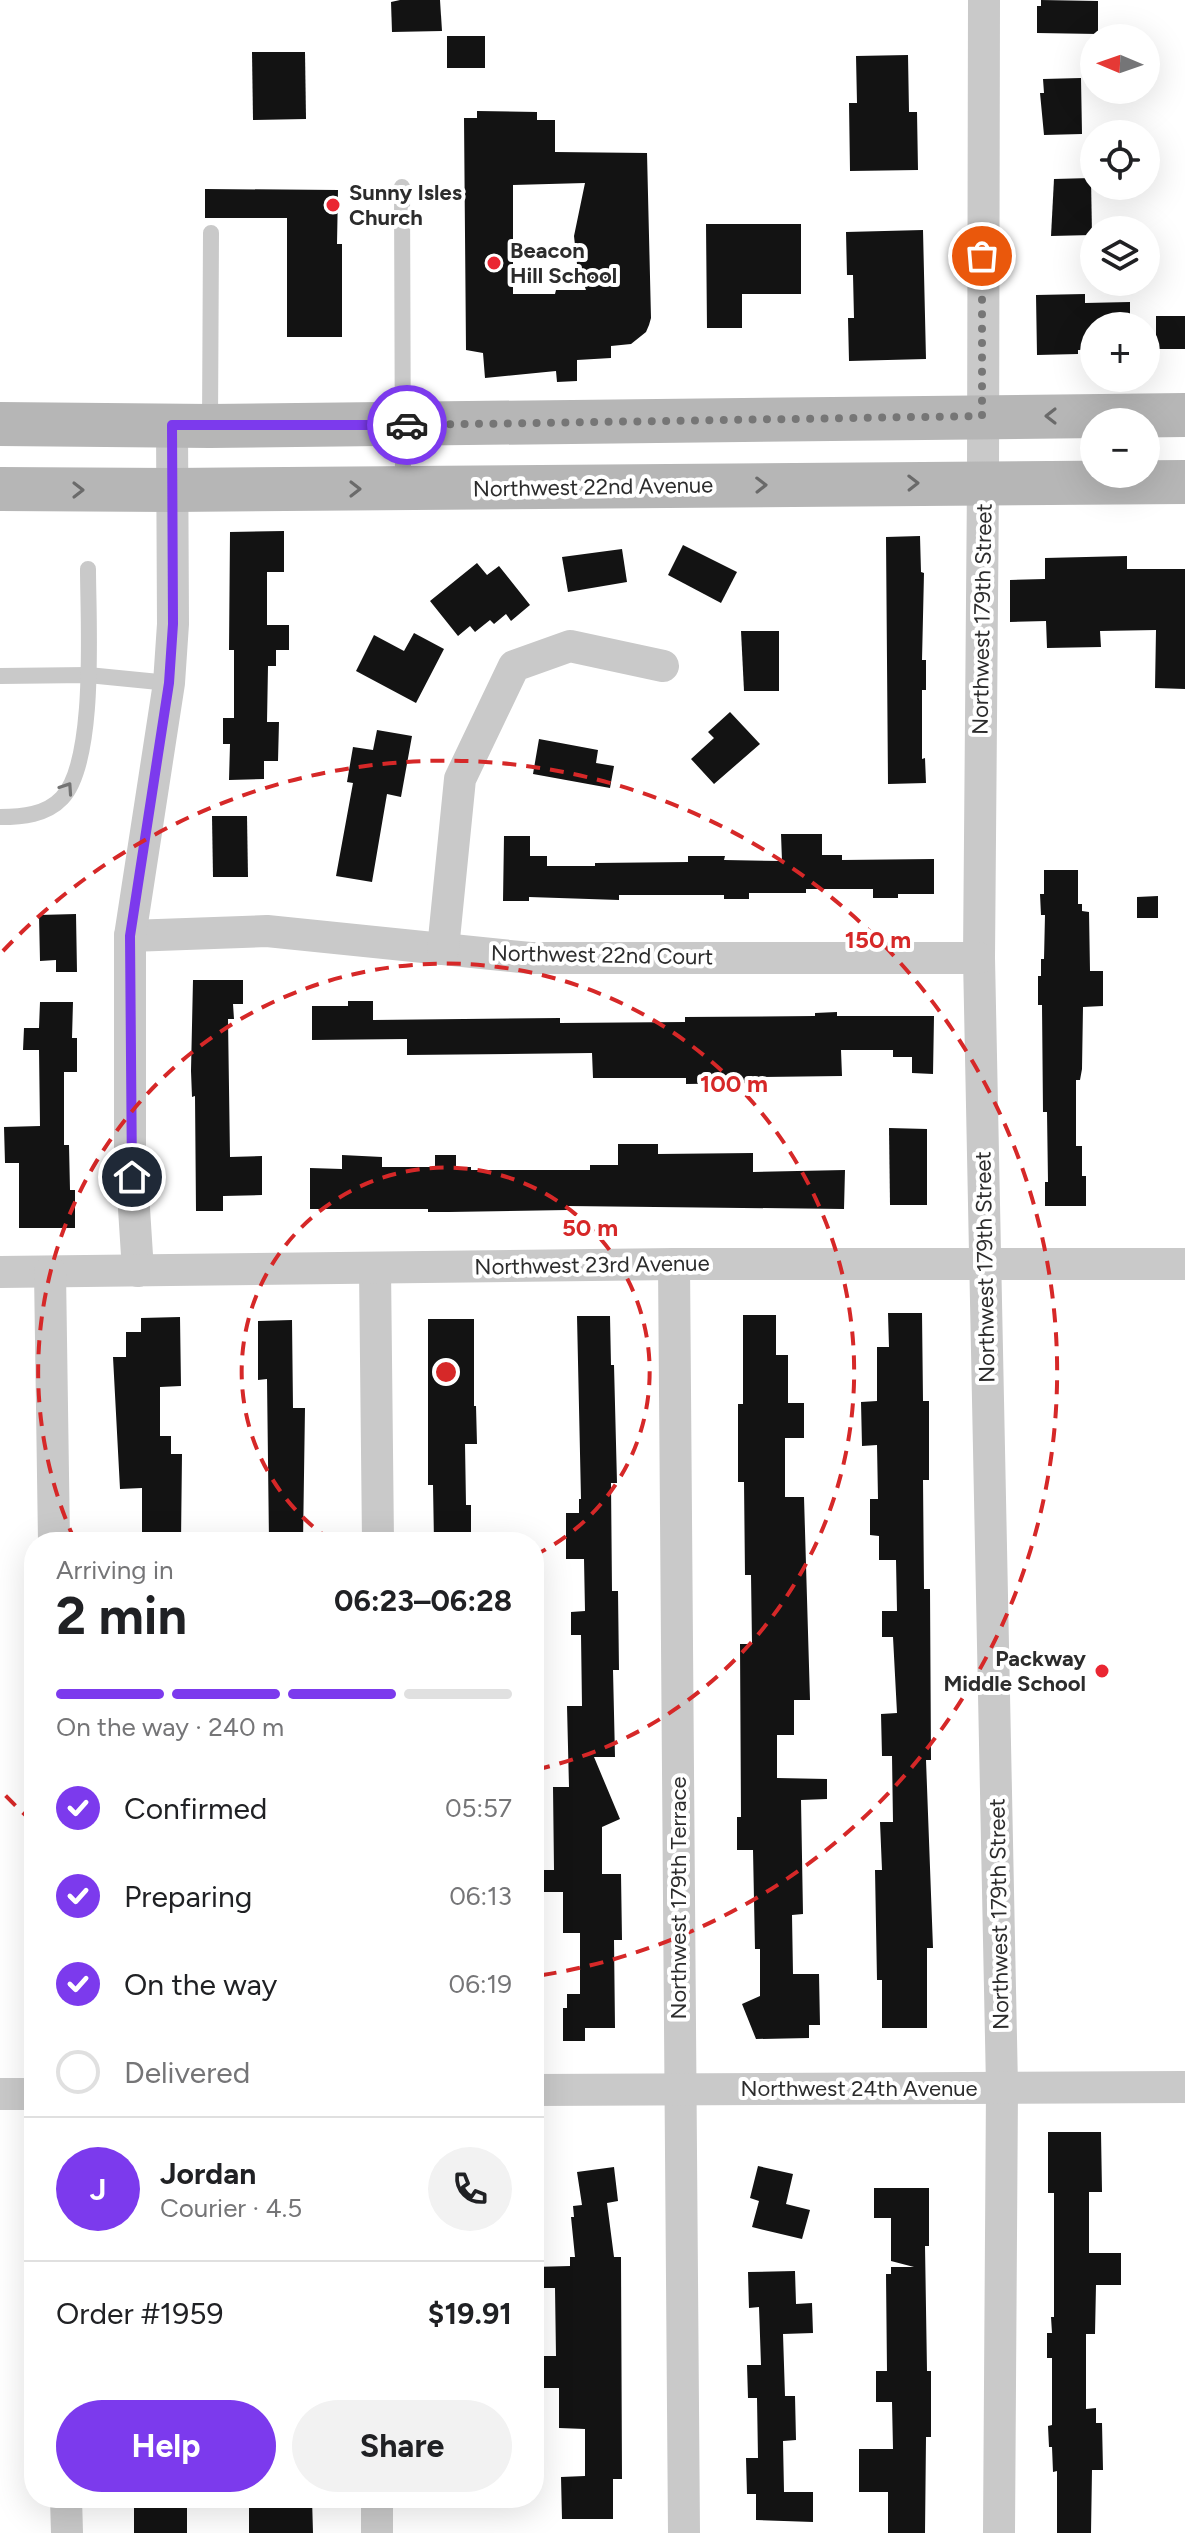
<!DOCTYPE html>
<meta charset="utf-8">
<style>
body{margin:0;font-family:Figtree,sans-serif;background:#f2f2f2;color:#202124;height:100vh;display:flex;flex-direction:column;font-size:30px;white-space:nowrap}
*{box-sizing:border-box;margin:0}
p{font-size:26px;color:#757577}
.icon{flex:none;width:44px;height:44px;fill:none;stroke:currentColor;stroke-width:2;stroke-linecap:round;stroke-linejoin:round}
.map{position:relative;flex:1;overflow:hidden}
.drawer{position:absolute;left:24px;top:1532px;width:520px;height:976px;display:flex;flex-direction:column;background:#fff;border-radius:32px;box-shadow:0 8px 32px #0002}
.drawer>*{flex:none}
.needle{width:52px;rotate:272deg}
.buttons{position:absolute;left:1080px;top:24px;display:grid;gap:16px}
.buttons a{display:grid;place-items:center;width:80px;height:80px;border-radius:50%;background:#fff;box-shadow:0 8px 32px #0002;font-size:40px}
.pin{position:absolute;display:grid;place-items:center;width:68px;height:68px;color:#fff;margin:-34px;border:4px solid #fff;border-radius:50%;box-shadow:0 2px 8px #0007}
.courier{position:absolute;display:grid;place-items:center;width:80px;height:80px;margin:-40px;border:6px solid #7c3aed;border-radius:50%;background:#fff;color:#222;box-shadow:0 2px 10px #0007}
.head em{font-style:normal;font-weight:700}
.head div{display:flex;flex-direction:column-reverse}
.head{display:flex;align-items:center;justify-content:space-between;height:136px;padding:0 32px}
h1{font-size:52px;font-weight:700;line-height:60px}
.bar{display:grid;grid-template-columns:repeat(4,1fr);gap:12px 8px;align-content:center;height:96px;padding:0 32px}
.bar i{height:10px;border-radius:6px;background:#e0e0e0}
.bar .active{background:#7c3aed}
.bar p{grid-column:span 4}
.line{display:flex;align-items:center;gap:20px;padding:0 32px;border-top:2px solid #e0e0e0}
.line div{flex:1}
.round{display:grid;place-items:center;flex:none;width:84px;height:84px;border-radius:42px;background:#f2f2f2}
ol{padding:0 32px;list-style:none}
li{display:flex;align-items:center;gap:24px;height:88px}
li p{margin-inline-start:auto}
li .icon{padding:8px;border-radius:50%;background:#7c3aed;color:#fff;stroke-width:4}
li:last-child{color:#757577}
li i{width:44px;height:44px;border:4px solid #e0e0e0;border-radius:50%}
.button{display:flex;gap:16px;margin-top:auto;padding:16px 32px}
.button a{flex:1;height:92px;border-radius:48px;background:#7c3aed;color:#fff;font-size:32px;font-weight:700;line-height:92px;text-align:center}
.button a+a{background:#f2f2f2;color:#202124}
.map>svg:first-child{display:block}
.building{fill:#131313;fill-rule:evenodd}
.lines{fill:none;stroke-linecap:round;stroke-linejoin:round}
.service{stroke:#c9c9c9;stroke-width:16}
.minor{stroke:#c9c9c9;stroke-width:32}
.secondary{stroke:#b6b6b6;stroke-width:44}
.oneway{stroke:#6a6a6a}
.oneway2{stroke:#737373}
.done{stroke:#767676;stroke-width:8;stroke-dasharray:0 14.4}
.route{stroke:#7c3aed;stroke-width:10}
.ring{fill:none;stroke:#d62828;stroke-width:4;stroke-dasharray:14 10}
.poi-dot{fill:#ea2632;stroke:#fff;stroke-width:3}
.labels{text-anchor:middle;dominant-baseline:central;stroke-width:8;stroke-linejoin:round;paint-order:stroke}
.poi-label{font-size:22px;font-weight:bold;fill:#2c2c2c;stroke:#fff;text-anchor:start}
.street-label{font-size:22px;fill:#2c2c2c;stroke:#fff}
.centre{fill:#d62828;stroke:#fff;stroke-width:4}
.ring-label{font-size:24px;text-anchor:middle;font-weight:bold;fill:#d62828;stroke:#fff;stroke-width:8;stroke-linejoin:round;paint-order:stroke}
</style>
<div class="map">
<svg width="1185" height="2533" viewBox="0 0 1185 2533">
<rect width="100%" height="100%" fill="#fff"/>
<g class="building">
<path d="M400 0H440L442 31 392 32 391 2Z"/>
<path d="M1041 0 1098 1V34L1037 33V6H1041Z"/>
<rect x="447" y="36" width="38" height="32"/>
<path d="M252 52H305L306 119 253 120Z"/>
<path d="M908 55 909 112H917L918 170 850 171 849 103H857L856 56Z"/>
<path d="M1081 78 1082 134 1044 135 1040 93H1044L1043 79Z"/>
<path d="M477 111 537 112V120H555V152L647 153 651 318 649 325 646 332 631 344 611 346V358L577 360V381L557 382 556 371 485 378 483 353 466 350 464 118H477ZM585 183 574 236 577 264 586 290H556L555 294H513V185Z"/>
<path d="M1091 178 1092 235 1051 236 1054 179Z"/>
<path d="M205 189 338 190 337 244H342V337H287V218H205Z"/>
<path d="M706 224H801V294H742V328H707Z"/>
<path d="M923 230 926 359 849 361 848 318H854L853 275H847L846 232Z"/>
<path d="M1085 294V303L1130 302V326H1094V350H1078V354L1037 355 1036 295Z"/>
<rect x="1156" y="316" width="29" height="33"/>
<path d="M284 531V572H267V625H289V650H276V666H268L267 722H279L278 761H264V779L229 780 230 744H223V718H234V650H229L230 532Z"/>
<path d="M920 536 921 572 924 573 922 660H926V690H922V759L925 758 926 783 888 784 886 537Z"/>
<path d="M683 545 737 572 721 603 668 575Z"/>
<path d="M622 549 627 582 568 592 562 557Z"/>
<path d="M1127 556V569H1185V689L1155 688 1156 630 1100 631 1101 647 1047 648 1046 621 1010 622V580L1045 579V558Z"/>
<path d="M477 563 487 575 499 566 530 605 511 621 506 614 494 624 490 620 475 632 470 626 458 636 430 601Z"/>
<path d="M741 631H779V691H744Z"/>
<path d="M414 633 444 649 416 703 356 671 374 635 404 651Z"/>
<path d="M730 712 760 744 714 784 691 759 714 738 708 732Z"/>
<path d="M377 730 412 736 401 797 387 794 372 882 336 876 353 783 347 782 353 747 373 750Z"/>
<path d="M539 739 598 750 596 763 614 766 610 788 533 774Z"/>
<path d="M212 816H247L248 877H213Z"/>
<path d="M781 834H822V855H842V860L934 859V894H898V898H873V889H806V893H749V899H724V895H619V900L529 897V901H503L504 836H530V856H547V866H595V863L688 862V856H725L724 860 782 861Z"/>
<path d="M1044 870H1078V904H1082V911L1089 912 1090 971H1103V1006L1083 1007 1082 1069 1080 1080H1076V1146H1082V1176H1086V1206H1045V1182H1048L1047 1112H1043L1042 1005H1038V976H1041V959H1044L1045 915H1041L1040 894H1044Z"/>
<path d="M1158 896V918H1137V897Z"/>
<path d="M76 914 77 972H56V960L40 961 39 915Z"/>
<path d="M193 980H243V1004H233L234 1019H228L230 1157 262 1156V1195L223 1196V1211H196L195 1096 192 1097 191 1071Z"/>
<path d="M348 1001H373V1020L560 1018V1023L685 1022V1017L815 1016V1013L837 1012V1016H934L933 1074 912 1073V1057H893V1050H841L842 1076 757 1077V1083L686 1084V1078H593L592 1053 407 1055V1039L312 1040V1006H348Z"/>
<path d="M40 1002H73L72 1038H77V1072H64V1145H69L70 1190H75V1228H19V1163H5L4 1127 40 1126 39 1050H23L24 1028H39Z"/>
<path d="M889 1128 927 1129V1205H890Z"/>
<path d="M618 1144H658V1154L753 1153V1172L845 1170 844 1209 568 1206V1210L449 1212H428V1209H310V1168L342 1169V1155L382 1157V1167H435V1155H456V1167H471V1170H590V1165H618Z"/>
<path d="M888 1313H922L923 1401H929V1480H923L924 1589H930L931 1760H926L933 1948H927V2028H882V1980H877L875 1870H882L880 1822H893L892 1756H882L881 1714 897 1713 893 1637H882V1611H897L896 1560H879V1536L870 1535V1499H878L877 1445 862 1446 861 1402 877 1401V1347H889Z"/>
<path d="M743 1315H776V1355H788V1403H804V1438H785V1497H804L810 1700H794V1735H777V1778L827 1779V1799L801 1800 803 1914 792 1915 793 1974H819L820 2025H809V2038L756 2039 742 2004 760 1996V1949H755L753 1850H737V1817H741L740 1644H752L751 1575H745L744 1482H738V1404H743Z"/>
<path d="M577 1316H610L611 1365H614L617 1483H611L612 1591H618L619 1670H613L615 1757H594L620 1819 602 1827V1874H621L622 1940H614L615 2028H585V2041H563V2008H567V1994H580V1933H563V1892H534V1870H554L553 1787H569L567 1706H582L581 1635H571V1612L585 1611 584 1559H566V1513H579V1499H581Z"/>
<path d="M180 1317 181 1386 160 1387V1436H171V1454H182L181 1542H142V1488L120 1489 113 1357H126V1332H141V1318Z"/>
<path d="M428 1319H474V1406H476L477 1444H465L466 1505H471V1542H434L433 1485H428Z"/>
<path d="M292 1320 293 1408H305L303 1542H269L267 1379 258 1380V1321Z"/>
<path d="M1048 2132H1101L1102 2192H1089V2253H1121V2285H1096L1095 2334H1086V2409L1096 2408V2423H1102L1103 2470H1092L1091 2533H1057V2471L1053 2472 1052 2447H1049L1048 2426 1052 2425V2358H1047V2333H1052L1051 2317H1054V2193H1048Z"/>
<path d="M758 2166 793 2174 786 2204 810 2210 802 2239 752 2227 759 2201 750 2198Z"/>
<path d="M614 2167 618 2201 607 2203 614 2257H621L622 2479H613V2519H562L561 2477 585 2476V2429L559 2428V2388H534V2356H556L555 2288H534V2267L570 2266V2257H575L571 2217H574L573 2206 582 2205 577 2172Z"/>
<path d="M874 2188H929V2246H925L927 2371H931V2437H926L925 2533H888V2492H859V2449H893L892 2402H876V2371H887L886 2274H891V2267H914L891 2261V2218H874Z"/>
<path d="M795 2271 796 2304 812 2303 813 2333 783 2334 785 2396H795L796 2440 783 2441 784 2492H813V2522L756 2520V2494H747L746 2458H758L757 2398H748L747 2365H761L759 2307 749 2308 748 2272Z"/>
<path d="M134 2498H172V2508H187V2533H134Z"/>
<path d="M258 2498H312L313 2533H249V2505L258 2504Z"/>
</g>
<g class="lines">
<g class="service">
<path d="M402 187 403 487"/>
<path d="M210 425 211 233"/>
<path d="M0 676 88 675 169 683"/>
<path d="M0 817C22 817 46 815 62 798 97 761 88 621 88 569"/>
</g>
<g class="minor">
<path d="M984 0 983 482 979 958 1002 2087 999 2533"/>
<path d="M130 936 267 931 530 958H979"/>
<path d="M443 949 460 779 514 666 570 646 663 666"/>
<path d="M674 1264 684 2533"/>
<path d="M375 1268 378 1542"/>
<path d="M138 1271 130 1146V936L169 683 173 624 172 425"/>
<path d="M0 1272 674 1264H1185"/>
<path d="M50 1272 54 1542"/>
<path d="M534 2090 1185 2087"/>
<path d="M0 2094H34"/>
<path d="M66 2498 67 2533"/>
<path d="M377 2498V2533"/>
</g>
<g class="secondary">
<path d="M0 424 210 426 1185 415"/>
<path d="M0 489 172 490 1185 482"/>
</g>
</g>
<defs><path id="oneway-chevron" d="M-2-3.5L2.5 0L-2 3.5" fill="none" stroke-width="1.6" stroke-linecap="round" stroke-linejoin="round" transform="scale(2)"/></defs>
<g class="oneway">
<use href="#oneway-chevron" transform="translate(1051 416) rotate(180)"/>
<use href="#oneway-chevron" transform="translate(913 483) rotate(-1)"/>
<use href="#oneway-chevron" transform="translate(761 485) rotate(-1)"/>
<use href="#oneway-chevron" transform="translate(355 489)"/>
<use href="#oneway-chevron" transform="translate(78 490)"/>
</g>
<use class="oneway2" href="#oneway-chevron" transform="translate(67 788) rotate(-56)"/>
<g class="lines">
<path class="done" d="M407 425 982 416V256"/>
<path class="route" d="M132 1177 130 936 169 683 173 624 172 425H407"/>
</g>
<g class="ring">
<path d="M332 1541A204 204 0 1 1 535 1555"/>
<path d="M75 1541A408 408 0 1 1 534 1770"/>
<path d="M33 1822A611 611 0 0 1 3 1793M3 951A611 611 0 1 1 536 1976"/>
</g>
<g class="poi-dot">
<circle cx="333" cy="205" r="8"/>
<circle cx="494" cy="263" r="8"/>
<circle cx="1102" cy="1671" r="8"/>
</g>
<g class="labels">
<g class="poi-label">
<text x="349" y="192">Sunny Isles<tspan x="349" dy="25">Church</tspan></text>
<text x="510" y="250">Beacon<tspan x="510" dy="25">Hill School</tspan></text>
<text x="1086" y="1658" text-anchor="end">Packway<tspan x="1086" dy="25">Middle School</tspan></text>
</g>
<g class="street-label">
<text transform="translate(593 487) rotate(-1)">Northwest 22nd Avenue</text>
<text transform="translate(982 619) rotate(-89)">Northwest 179th Street</text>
<text transform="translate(602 955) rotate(1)">Northwest 22nd Court</text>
<text transform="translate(592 1265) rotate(-1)">Northwest 23rd Avenue</text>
<text transform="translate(985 1267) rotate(-91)">Northwest 179th Street</text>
<text transform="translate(678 1898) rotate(-90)">Northwest 179th Terrace</text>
<text transform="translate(999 1914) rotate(-91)">Northwest 179th Street</text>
<text x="859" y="2088">Northwest 24th Avenue</text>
</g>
</g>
<circle cx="446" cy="1372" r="12" class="centre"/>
<g class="ring-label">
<text x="878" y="948">150 m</text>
<text x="734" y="1092">100 m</text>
<text x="590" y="1236">50 m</text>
</g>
</svg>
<div class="buttons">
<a><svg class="needle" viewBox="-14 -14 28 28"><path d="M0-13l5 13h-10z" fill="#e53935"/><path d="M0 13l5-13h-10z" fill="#757577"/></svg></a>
<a><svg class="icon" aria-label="locate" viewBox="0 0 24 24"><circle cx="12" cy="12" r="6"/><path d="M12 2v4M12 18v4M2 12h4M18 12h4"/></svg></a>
<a><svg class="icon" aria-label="layers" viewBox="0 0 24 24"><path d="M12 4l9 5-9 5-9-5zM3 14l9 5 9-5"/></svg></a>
<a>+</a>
<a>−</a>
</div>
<div class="pin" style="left:982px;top:256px;background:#ea580c"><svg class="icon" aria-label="bag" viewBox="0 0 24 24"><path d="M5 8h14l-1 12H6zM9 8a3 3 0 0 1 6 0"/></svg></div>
<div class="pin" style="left:132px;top:1177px;background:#1f2937"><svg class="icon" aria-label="home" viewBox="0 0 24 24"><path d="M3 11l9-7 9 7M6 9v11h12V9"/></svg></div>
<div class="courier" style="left:407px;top:425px"><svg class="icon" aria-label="car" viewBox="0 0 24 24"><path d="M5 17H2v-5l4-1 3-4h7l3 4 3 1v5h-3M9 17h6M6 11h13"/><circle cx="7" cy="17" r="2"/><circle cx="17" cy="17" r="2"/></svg></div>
<section class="drawer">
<div class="head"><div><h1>2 min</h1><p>Arriving in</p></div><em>06:23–06:28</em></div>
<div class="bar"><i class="active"></i><i class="active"></i><i class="active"></i><i></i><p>On the way · 240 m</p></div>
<ol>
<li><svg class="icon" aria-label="check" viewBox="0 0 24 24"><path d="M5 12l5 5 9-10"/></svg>Confirmed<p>05:57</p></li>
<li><svg class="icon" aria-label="check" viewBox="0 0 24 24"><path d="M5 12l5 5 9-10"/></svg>Preparing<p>06:13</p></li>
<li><svg class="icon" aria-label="check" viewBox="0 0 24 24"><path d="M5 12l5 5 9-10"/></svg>On the way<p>06:19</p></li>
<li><i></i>Delivered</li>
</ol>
<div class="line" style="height:144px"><b class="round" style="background:#7c3aed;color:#fff">J</b><div><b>Jordan</b><p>Courier · 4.5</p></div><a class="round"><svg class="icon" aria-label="phone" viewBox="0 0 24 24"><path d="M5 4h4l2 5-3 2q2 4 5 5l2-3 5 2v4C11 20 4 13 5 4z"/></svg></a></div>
<div class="line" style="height:104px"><div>Order #1959</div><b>$19.91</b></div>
<div class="button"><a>Help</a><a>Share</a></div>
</section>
</div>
